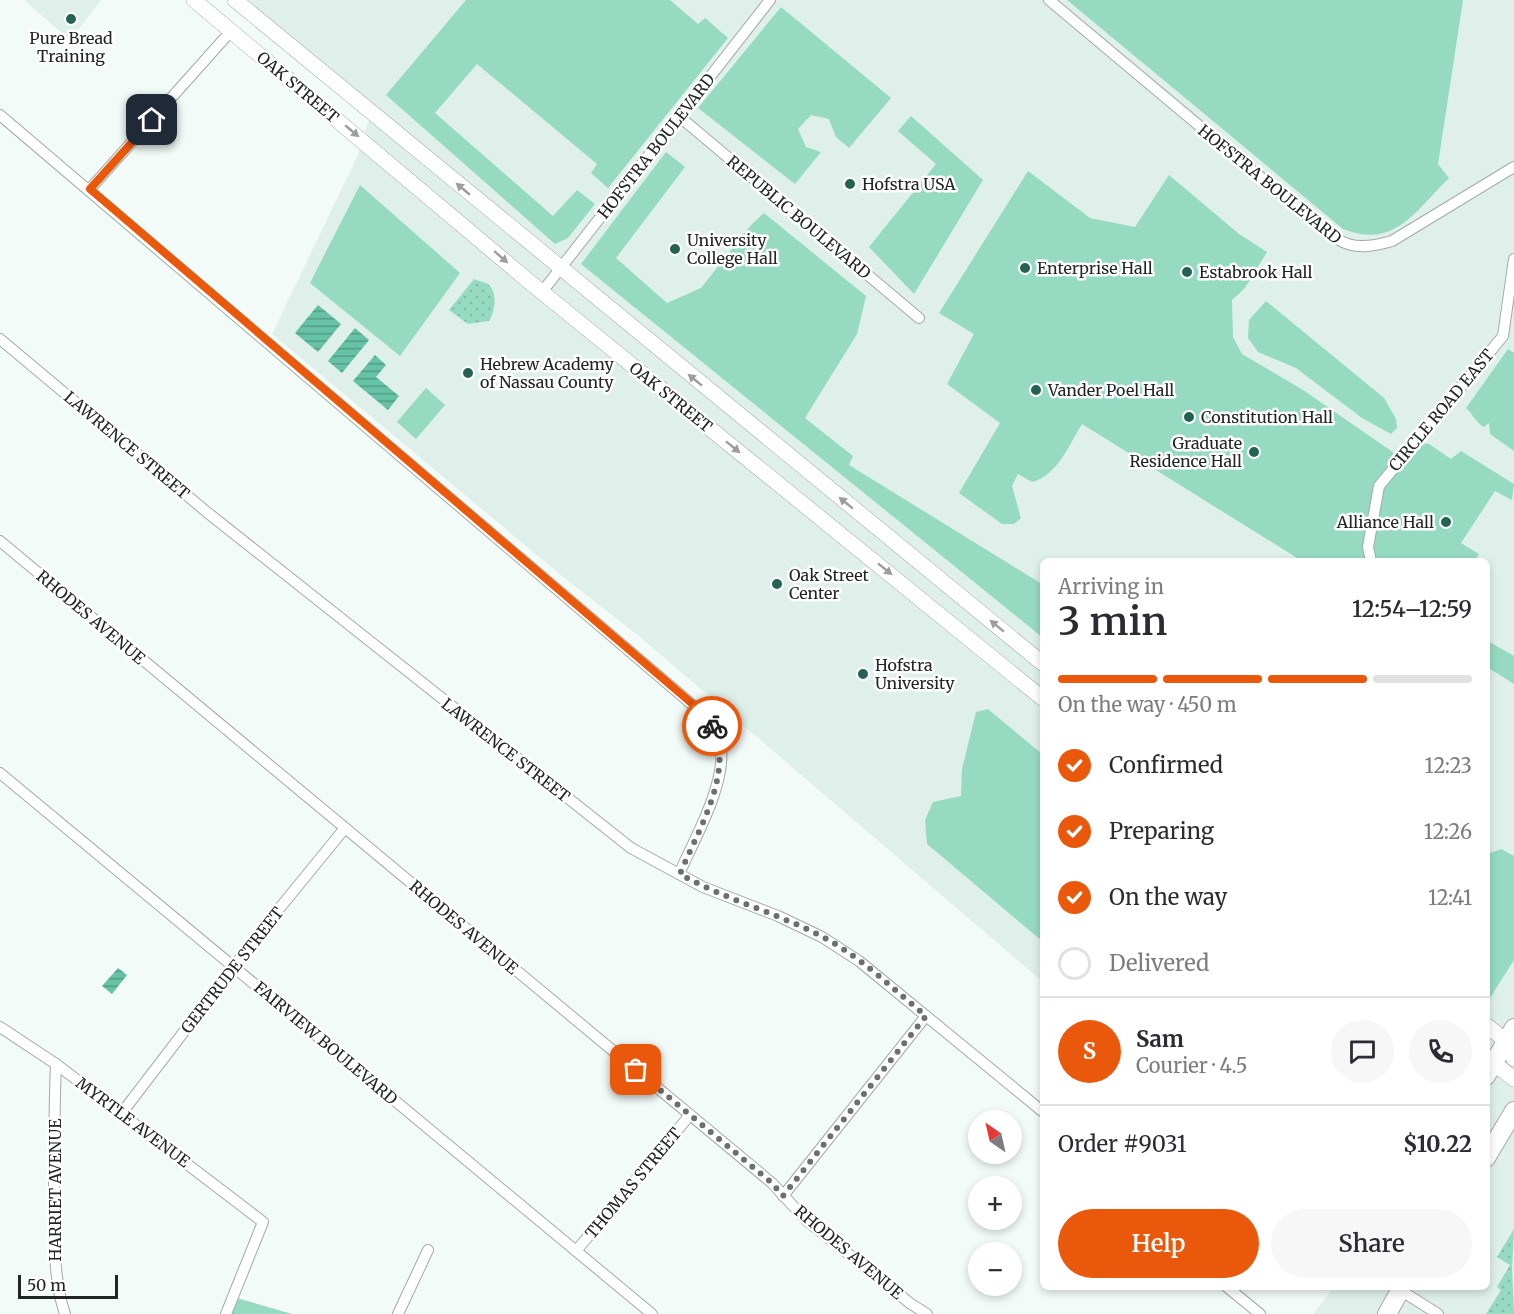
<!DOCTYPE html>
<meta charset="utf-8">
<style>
body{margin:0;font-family:Merriweather,serif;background:#f7f7f7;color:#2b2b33;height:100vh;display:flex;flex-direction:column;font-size:22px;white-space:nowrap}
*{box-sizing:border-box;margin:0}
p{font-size:20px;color:#7c7c81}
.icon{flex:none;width:33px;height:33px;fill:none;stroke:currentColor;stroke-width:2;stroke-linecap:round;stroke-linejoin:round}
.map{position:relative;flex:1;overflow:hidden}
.panel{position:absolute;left:1040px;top:558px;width:450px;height:732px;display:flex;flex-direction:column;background:#fff;border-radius:9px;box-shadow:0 3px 9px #0003}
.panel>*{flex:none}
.needle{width:39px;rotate:326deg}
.controls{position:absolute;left:968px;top:1110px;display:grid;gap:12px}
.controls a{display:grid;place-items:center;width:54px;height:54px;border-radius:50%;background:#fff;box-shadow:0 3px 9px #0003;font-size:30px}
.scale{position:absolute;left:18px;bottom:15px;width:100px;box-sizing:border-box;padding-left:6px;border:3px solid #222524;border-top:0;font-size:16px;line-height:21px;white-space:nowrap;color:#222524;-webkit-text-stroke:4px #fff;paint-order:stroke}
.pin{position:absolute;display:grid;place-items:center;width:51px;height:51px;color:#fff;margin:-26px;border-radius:12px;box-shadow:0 3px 9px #0006}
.courier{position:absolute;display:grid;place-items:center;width:60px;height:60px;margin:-30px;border:4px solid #ea580c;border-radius:50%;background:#fff;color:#222;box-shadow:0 2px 8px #0007}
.overview em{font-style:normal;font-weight:600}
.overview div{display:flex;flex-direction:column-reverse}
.overview{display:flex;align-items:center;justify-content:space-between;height:102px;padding:0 18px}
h1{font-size:39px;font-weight:600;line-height:45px}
.bar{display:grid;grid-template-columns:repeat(4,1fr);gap:9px 6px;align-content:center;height:72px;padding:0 18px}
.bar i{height:8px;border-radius:4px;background:#e1e1e2}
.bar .on{background:#ea580c}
.bar p{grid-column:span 4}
.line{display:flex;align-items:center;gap:15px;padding:0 18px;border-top:2px solid #e1e1e2}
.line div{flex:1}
.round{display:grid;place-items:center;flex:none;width:63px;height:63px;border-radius:32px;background:#f7f7f7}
ol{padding:0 18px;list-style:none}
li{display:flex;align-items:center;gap:18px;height:66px}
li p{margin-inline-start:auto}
li .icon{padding:6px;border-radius:50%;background:#ea580c;color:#fff;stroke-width:4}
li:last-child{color:#7c7c81}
li i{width:33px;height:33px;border:3px solid #e1e1e2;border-radius:50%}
.cta{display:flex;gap:12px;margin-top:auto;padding:12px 18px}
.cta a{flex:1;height:69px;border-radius:36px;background:#ea580c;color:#fff;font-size:24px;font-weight:600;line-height:69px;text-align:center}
.cta a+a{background:#f7f7f7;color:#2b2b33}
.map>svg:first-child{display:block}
.built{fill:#dff0ea}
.green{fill:#96dac2}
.park{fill:url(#park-dots)}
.water{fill:url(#water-rules)}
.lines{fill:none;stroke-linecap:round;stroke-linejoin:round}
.street-casing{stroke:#a2aaa7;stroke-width:12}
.secondary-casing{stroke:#a2aaa7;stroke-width:16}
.primary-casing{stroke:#a2aaa7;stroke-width:20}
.street{stroke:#fff;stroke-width:10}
.secondary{stroke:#fff;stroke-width:15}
.primary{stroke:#fff;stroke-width:18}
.oneway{fill:#9c9d9c}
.done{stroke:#6b706e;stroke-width:6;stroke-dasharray:0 10.8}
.route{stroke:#ea580c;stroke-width:8}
.poi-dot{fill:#246351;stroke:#fff;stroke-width:2}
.labels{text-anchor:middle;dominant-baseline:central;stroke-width:5;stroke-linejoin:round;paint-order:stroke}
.poi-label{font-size:16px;fill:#222524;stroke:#fff;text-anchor:start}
.street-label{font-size:16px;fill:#222524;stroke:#fff}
</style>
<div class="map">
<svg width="1514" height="1314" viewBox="0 0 1514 1314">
<defs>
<pattern id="park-dots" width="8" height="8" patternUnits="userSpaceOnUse" patternTransform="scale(1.5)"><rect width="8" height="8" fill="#96dac2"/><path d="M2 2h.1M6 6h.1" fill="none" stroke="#81bba7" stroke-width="1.8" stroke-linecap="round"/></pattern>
<pattern id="water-rules" width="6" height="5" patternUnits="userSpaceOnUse" patternTransform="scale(1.5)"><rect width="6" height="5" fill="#65c2a4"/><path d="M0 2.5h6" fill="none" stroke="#539d85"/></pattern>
</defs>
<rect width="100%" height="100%" fill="#f2fbf7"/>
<g class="built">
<path d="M24 0H101L70 40Z"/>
<path d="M228 0H1514V1314H1313L1334 1287H1486V561H1042V981L640 637 562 576 272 334 357 157 370 116Z"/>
</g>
<g class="green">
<path d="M466 0H670L698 24 705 18 728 38 608 188 591 173 597 164 477 64 435 113 553 216 577 190 595 204 568 238 555 244 386 95Z"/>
<path d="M1067 0H1463L1438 164 1449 178C1416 210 1395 250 1343 229Z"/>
<path d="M781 7 891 98 849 148 836 137 829 119 811 115 798 129 806 147 821 152 795 184 698 108Z"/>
<path d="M911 116 983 180 914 294 869 247 936 164 898 131Z"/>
<path d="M666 152 685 167 616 258 667 303 701 288 751 225 764 213 866 296 857 334 805 418 853 456 849 465 1042 584V637L581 264Z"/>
<path d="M1028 171 1090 218 1135 227 1169 175 1239 234 1267 252 1245 288 1232 300 1233 337 1242 354 1303 390 1400 457 1422 443 1429 444 1451 459 1461 451 1514 484 1512 500 1495 491 1461 543 1479 554 1475 561H1302L1082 424C1069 445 1057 476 1032 482L1018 474 1012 486 1021 518 1014 524H1002L959 493 1000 423 947 384 974 334 939 313Z"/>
<path d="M360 185 460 273 400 356 310 283Z"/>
<path d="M1266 301 1384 398 1396 419 1397 428 1391 434 1362 418 1296 368 1258 352 1248 338 1249 320Z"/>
<path d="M1508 349 1514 353V451L1490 434 1489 423 1484 427C1475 422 1473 414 1466 408Z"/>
<path d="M426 388 445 405 416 439 397 422Z"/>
<path d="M1486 640 1514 656V684L1487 667Z"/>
<path d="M988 709 1042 754V941L927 844 925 820 933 802 961 796 962 769 976 712Z"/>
<path d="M1501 849 1514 856V960L1488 1001 1487 854Z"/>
<path d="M237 1298 292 1314H230Z"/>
</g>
<g class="park">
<path d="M474 279C478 281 484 282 488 284 498 292 495 312 489 321L468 324 449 310Z"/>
<path d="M1514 1229 1512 1269 1514 1314H1486L1501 1290 1497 1287 1510 1265 1497 1257Z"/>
</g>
<g class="water">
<path d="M318 305 341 324 318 352 295 333Z"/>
<path d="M355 328 369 340 342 373 328 361Z"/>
<path d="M375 355 386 365 376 377 399 396 388 410 353 381Z"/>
<path d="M118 968 127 975 112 994 102 986Z"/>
</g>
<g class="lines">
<g class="street-casing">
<g id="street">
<path d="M1049 0 1313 221C1344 246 1353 252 1392 241L1514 167"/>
<path d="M0 115 702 713C710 724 719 735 721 750 725 786 694 840 679 874"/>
<path d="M680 117 919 318"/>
<path d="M90 189 231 31"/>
<path d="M542 292 770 0"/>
<path d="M0 339 208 513 631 848 703 887 778 916 822 937 859 961 1042 1111"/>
<path d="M0 541 772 1183 806 1220 911 1304 927 1314"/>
<path d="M1371 561 1368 547 1379 486 1503 336 1514 259"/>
<path d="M0 773 652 1314"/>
<path d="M0 1027 56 1064 263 1222 226 1314"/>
<path d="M56 1064C54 1111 54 1157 54 1204 55 1242 53 1278 65 1314"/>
<path d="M121 1114 261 931 345 828"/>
<path d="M783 1196 926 1016"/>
<path d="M576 1251 690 1115"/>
<path d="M1227 1287 1260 1314"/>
<path d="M1400 1290 1438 1314"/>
<path d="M398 1314 428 1250"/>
</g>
</g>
<g class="secondary-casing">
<g id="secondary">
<path d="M194 0 532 284 1042 698"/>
<path d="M235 0 1042 663"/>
<path d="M1486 1025 1506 1041 1514 1059"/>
<path d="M1486 1057 1514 1079"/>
</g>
</g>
<g class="primary-casing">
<g id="primary">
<path d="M1486 1076 1514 1028"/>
<path d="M1486 1158 1514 1111"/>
<path d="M1387 1314 1402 1287"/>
</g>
</g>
<use href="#street" class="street"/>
<use href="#secondary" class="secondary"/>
<use href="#primary" class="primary"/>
</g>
<defs><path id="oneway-solid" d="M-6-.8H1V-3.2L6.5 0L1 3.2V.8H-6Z" transform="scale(1.5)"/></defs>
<g class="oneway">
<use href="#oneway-solid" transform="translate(352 131) rotate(40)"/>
<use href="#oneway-solid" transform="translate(463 189) rotate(-140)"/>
<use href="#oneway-solid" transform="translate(501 257) rotate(41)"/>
<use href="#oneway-solid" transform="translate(695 380) rotate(-141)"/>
<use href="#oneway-solid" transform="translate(733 447) rotate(39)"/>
<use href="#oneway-solid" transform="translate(846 503) rotate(-141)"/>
<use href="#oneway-solid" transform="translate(885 569) rotate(39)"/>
<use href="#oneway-solid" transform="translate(997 626) rotate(-141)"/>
</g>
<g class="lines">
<path class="done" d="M636 1070 772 1183 783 1196 926 1016C893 989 859 955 819 935 774 912 724 899 680 874 697 832 736 770 712 726"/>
<path class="route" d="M152 120 90 189 702 712 712 726"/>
</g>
<g class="poi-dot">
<circle cx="71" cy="19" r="6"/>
<circle cx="850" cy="184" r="6"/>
<circle cx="675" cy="249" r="6"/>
<circle cx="1025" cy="268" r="6"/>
<circle cx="1187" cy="272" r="6"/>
<circle cx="468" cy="373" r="6"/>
<circle cx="1036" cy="390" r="6"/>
<circle cx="1189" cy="417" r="6"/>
<circle cx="1254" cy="452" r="6"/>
<circle cx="1446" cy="522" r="6"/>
<circle cx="777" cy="584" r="6"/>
<circle cx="863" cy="674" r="6"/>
</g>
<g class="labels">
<g class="poi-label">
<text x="71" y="38" text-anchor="middle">Pure Bread<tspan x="71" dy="18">Training</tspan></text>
<text x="862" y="184">Hofstra USA</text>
<text x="687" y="240">University<tspan x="687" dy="18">College Hall</tspan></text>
<text x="1037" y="268">Enterprise Hall</text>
<text x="1199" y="272">Estabrook Hall</text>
<text x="480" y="364">Hebrew Academy<tspan x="480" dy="18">of Nassau County</tspan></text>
<text x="1048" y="390">Vander Poel Hall</text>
<text x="1201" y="417">Constitution Hall</text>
<text x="1242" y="443" text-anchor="end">Graduate<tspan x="1242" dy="18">Residence Hall</tspan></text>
<text x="1434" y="522" text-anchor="end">Alliance Hall</text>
<text x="789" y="575">Oak Street<tspan x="789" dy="18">Center</tspan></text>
<text x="875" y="665">Hofstra<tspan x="875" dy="18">University</tspan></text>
</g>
<g class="street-label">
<text transform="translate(298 87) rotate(40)">OAK STREET</text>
<text transform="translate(656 146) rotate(-52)">HOFSTRA BOULEVARD</text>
<text transform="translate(1270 184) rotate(39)">HOFSTRA BOULEVARD</text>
<text transform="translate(799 217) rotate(40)">REPUBLIC BOULEVARD</text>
<text transform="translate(671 397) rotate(39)">OAK STREET</text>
<text transform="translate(1441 410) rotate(-50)">CIRCLE ROAD EAST</text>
<text transform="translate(127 445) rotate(40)">LAWRENCE STREET</text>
<text transform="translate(91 617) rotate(40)">RHODES AVENUE</text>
<text transform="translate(506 750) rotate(38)">LAWRENCE STREET</text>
<text transform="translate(464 927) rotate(40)">RHODES AVENUE</text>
<text transform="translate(232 970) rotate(-52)">GERTRUDE STREET</text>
<text transform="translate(326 1043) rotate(40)">FAIRVIEW BOULEVARD</text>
<text transform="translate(133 1122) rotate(37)">MYRTLE AVENUE</text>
<text transform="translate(633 1183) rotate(-50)">THOMAS STREET</text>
<text transform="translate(55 1190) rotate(-90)">HARRIET AVENUE</text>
<text transform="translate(849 1252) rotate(40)">RHODES AVENUE</text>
</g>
</g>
</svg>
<div class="controls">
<a><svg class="needle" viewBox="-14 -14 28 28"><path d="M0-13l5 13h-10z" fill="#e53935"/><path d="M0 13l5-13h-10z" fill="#7c7c81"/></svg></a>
<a>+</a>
<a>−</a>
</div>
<div class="scale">50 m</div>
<div class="pin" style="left:636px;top:1070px;background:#ea580c"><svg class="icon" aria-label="bag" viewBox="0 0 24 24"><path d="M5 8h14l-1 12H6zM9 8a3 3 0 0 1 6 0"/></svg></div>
<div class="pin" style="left:152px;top:120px;background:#1f2937"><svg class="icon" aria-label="home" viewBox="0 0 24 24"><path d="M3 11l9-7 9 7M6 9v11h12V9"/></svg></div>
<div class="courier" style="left:712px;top:726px"><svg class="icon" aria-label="bike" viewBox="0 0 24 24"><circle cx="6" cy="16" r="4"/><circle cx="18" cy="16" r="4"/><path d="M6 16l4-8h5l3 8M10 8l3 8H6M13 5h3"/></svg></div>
<section class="panel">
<div class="overview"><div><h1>3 min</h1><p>Arriving in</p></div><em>12:54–12:59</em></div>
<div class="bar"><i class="on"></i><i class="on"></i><i class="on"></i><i></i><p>On the way · 450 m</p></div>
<ol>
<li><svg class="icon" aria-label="check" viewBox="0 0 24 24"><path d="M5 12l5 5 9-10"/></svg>Confirmed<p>12:23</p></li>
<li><svg class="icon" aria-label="check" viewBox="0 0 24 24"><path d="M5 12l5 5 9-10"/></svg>Preparing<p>12:26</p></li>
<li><svg class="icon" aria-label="check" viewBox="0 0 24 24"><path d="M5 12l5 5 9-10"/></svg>On the way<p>12:41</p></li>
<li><i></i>Delivered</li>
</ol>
<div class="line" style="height:108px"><b class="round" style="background:#ea580c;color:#fff">S</b><div><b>Sam</b><p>Courier · 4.5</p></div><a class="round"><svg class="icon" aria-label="chat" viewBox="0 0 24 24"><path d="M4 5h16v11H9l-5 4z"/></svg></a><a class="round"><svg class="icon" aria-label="phone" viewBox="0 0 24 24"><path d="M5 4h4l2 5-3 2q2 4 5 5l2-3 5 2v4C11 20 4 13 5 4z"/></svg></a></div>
<div class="line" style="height:78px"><div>Order #9031</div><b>$10.22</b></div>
<div class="cta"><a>Help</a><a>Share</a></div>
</section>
</div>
